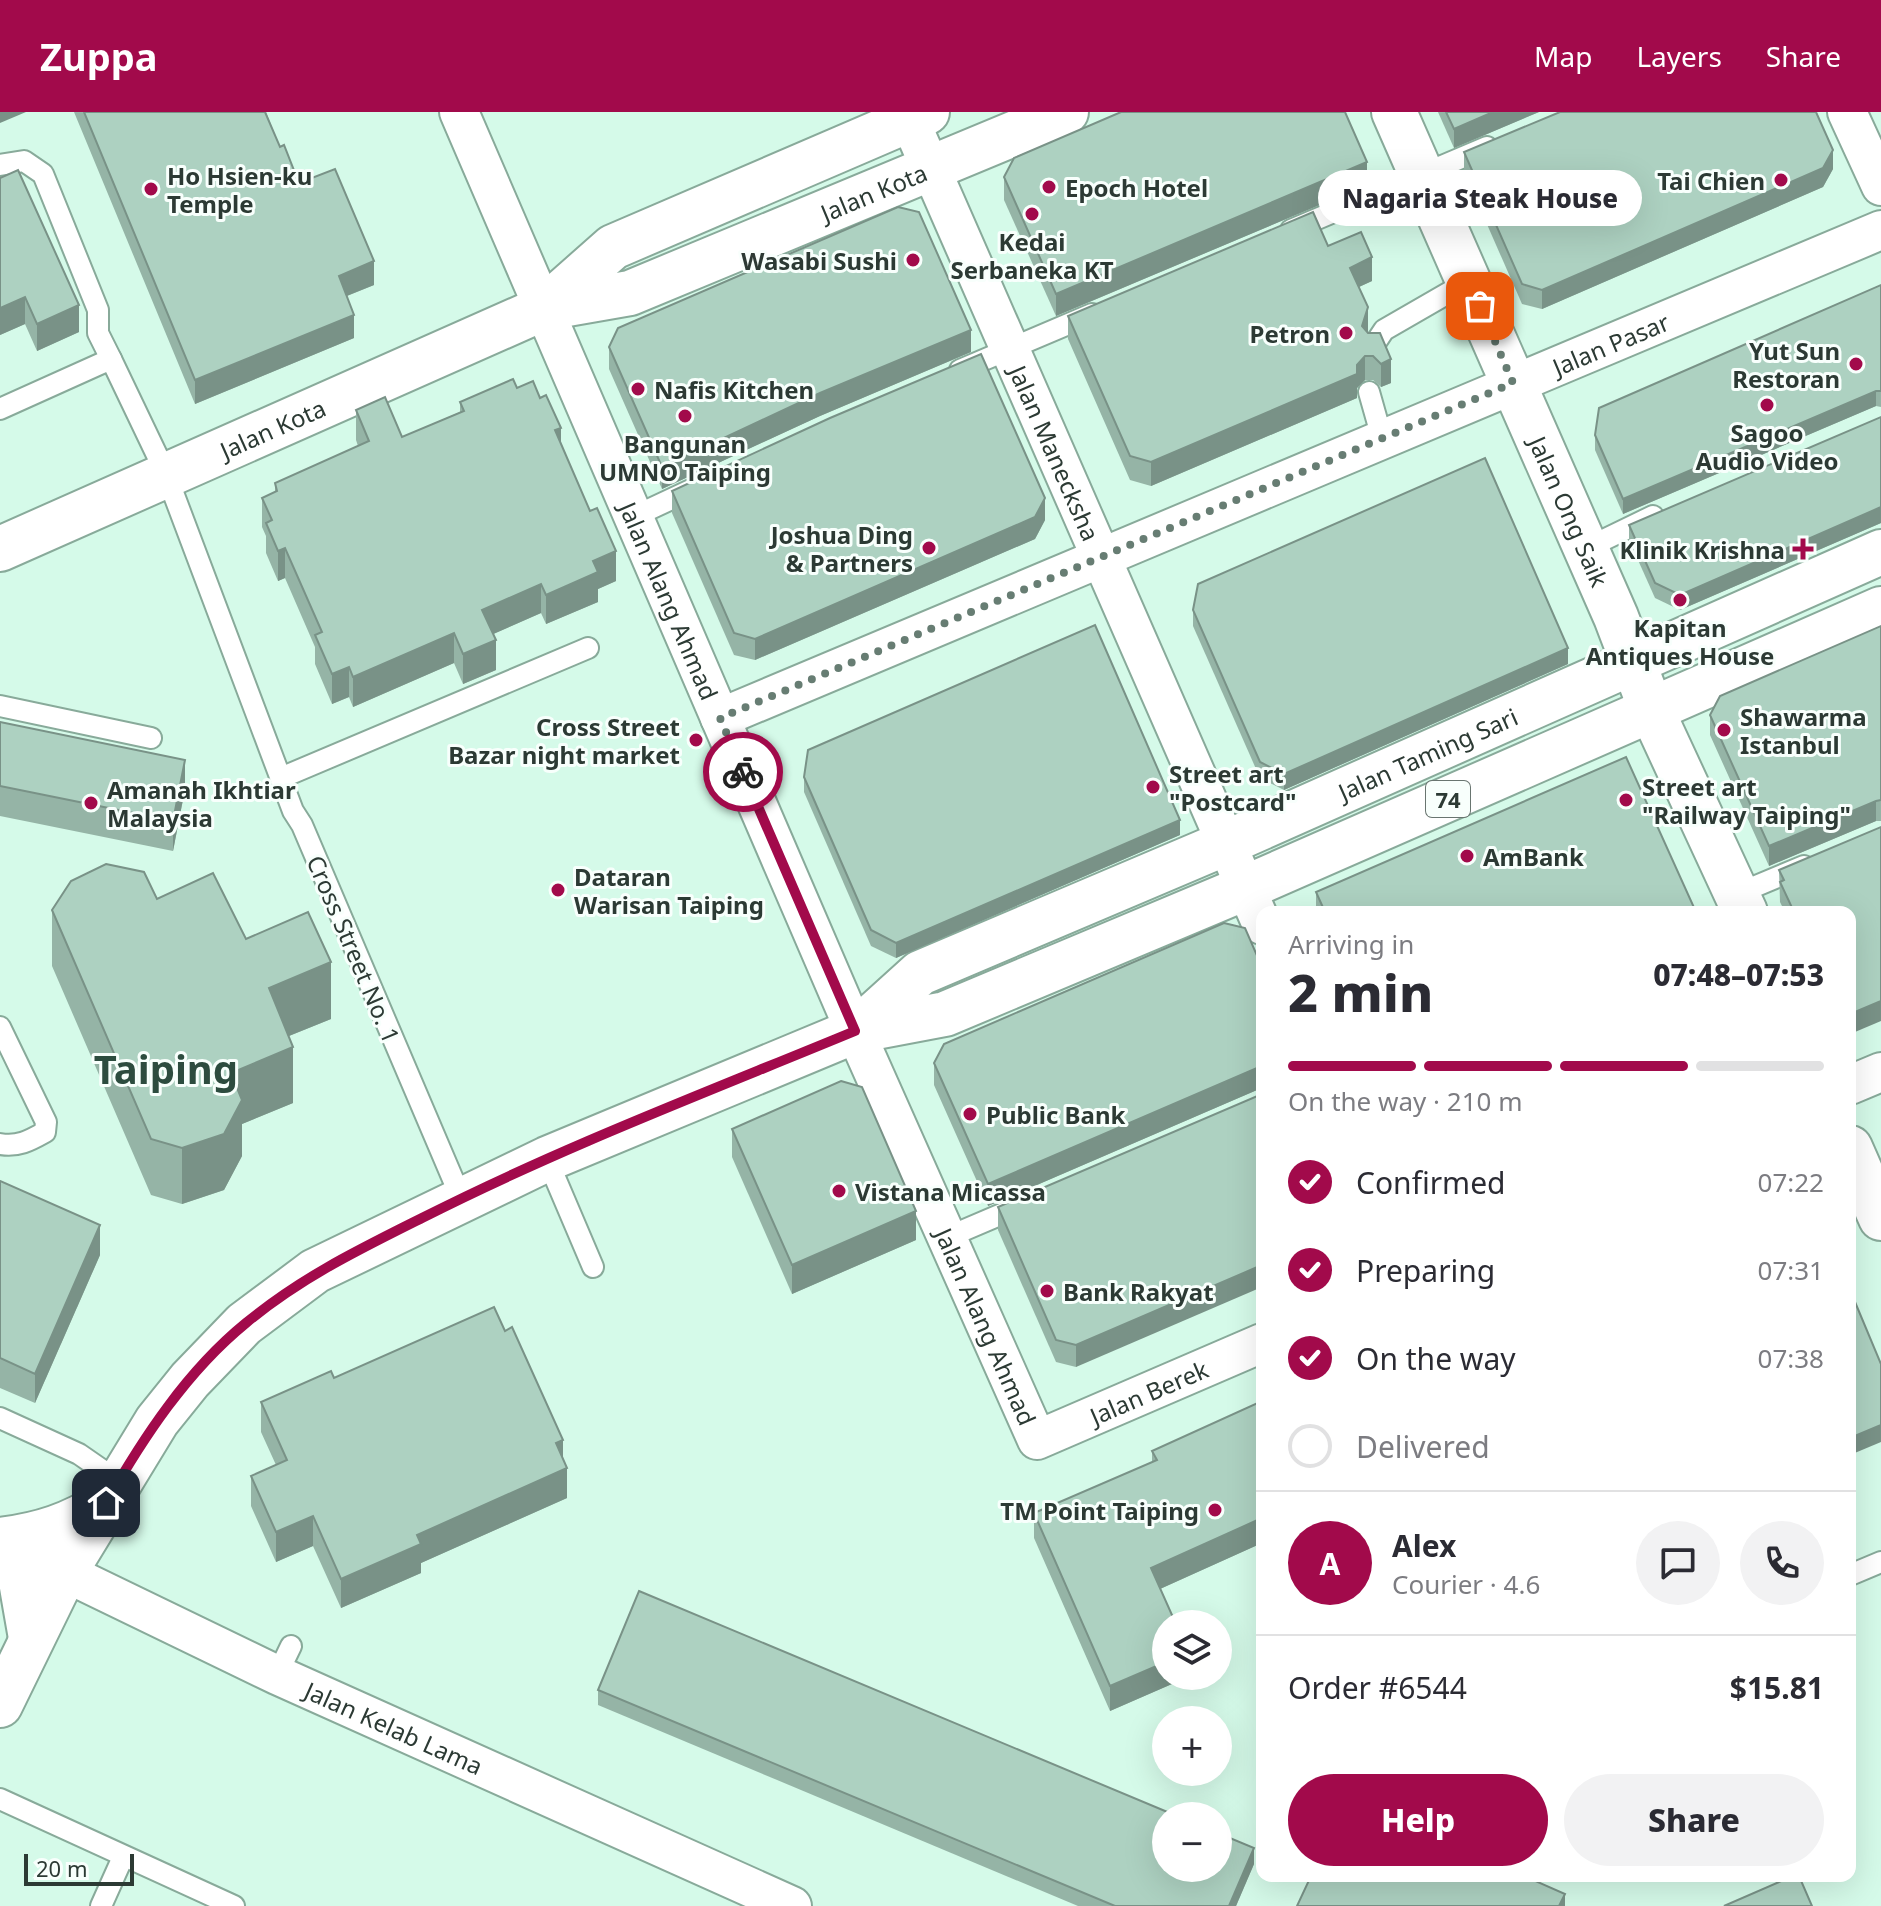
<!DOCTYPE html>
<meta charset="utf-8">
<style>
body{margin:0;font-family:"Noto Sans",sans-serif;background:#f2f2f3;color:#2b2b33;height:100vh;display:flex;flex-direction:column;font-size:30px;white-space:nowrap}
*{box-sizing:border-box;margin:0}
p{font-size:26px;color:#7c7c81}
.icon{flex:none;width:44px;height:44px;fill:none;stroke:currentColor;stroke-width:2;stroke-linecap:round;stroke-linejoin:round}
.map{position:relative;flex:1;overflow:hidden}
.details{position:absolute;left:1256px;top:794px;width:600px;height:976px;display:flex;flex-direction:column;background:#fff;border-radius:16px;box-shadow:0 8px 32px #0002}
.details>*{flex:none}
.buttons{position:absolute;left:1152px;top:1498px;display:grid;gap:16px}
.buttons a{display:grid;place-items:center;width:80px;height:80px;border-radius:50%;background:#fff;box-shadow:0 8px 32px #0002;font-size:40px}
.scale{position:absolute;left:24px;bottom:20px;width:110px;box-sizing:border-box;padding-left:8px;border:4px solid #2c3a34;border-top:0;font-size:22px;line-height:28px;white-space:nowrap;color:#2c3a34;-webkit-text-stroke:6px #f8fffc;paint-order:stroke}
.pin{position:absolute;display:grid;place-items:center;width:68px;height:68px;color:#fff;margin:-34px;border-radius:16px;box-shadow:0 4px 12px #0006}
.courier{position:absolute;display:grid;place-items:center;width:80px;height:80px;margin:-40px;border:6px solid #a20a4b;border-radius:50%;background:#fff;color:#222;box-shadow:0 2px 10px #0007}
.bubble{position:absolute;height:56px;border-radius:28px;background:#fff;box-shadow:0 8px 32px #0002;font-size:26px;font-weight:800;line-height:56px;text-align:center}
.headline em{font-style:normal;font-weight:800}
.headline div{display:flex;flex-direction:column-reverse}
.headline{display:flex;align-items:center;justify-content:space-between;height:136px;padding:0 32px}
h1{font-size:52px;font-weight:800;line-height:60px}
.bar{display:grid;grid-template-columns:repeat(4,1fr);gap:12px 8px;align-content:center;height:96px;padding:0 32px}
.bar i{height:10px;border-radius:6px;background:#e1e1e2}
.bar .active{background:#a20a4b}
.bar p{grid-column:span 4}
.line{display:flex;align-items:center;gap:20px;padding:0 32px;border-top:2px solid #e1e1e2}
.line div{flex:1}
.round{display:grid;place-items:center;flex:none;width:84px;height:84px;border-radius:42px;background:#f2f2f3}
ol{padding:0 32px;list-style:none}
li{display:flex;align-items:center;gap:24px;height:88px}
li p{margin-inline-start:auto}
li .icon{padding:8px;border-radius:50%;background:#a20a4b;color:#fff;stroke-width:4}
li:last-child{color:#7c7c81}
li i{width:44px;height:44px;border:4px solid #e1e1e2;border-radius:50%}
.cta{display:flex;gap:16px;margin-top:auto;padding:16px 32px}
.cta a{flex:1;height:92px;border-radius:48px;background:#a20a4b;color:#fff;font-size:32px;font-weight:800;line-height:92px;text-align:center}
.cta a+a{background:#f2f2f3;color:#2b2b33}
header{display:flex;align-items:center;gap:48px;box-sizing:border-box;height:112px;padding:0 40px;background:#a20a4b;color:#fff}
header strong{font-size:38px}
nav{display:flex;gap:44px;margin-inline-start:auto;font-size:28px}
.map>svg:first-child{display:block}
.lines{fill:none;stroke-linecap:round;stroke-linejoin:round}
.lane-casing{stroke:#88aa9a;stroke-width:24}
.street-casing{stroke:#88aa9a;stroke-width:42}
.secondary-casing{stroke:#88aa9a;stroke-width:48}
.primary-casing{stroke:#88aa9a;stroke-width:48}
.lane{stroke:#fff;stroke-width:20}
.street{stroke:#fff;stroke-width:38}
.secondary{stroke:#fff;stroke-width:44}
.primary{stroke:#fff;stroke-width:44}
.wall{fill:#95b4a6}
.shaded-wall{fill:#799287}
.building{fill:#add1c1;stroke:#799287;stroke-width:2}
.done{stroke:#677d73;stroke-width:8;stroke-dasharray:0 14.4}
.route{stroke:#a20a4b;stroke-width:10}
.poi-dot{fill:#a20a4b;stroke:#f8fffc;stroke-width:3}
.labels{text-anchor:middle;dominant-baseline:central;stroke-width:6;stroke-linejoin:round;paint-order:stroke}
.shield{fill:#f8fffc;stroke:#697570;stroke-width:2}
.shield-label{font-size:22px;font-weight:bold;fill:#2c3a34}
.poi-label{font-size:24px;font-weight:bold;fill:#2c3a34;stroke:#f8fffc;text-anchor:start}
.street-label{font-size:24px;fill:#2c3a34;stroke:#f8fffc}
.town-label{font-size:40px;font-weight:bold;fill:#2d4c3f;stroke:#f8fffc}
</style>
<header>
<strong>Zuppa</strong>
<nav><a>Map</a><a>Layers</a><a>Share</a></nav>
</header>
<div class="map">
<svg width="1881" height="1794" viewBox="0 0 1881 1794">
<rect width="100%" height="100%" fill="#d5fae9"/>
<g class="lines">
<g class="lane-casing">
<g id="lane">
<path d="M0 53 24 49 43 62 98 198V221L111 247"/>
<path d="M1291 118 1487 35"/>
<path d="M1374 233 1384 218 1469 169"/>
<path d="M960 258 1092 202"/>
<path d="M1369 280 1382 326"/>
<path d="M0 297 111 247 166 362 293 699 302 713 461 1086"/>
<path d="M633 405 697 375"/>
<path d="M1585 437 1653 404"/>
<path d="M0 594 151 626"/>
<path d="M283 665 588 536"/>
<path d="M1737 782 1804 754"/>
<path d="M0 915 46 1010 45 1020C29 1029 18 1035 0 1032"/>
<path d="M547 1047 593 1155"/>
<path d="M948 1125 1023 1093"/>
<path d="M0 1306 79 1342 118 1369"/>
<path d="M1850 1463 1881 1450"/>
<path d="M277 1563 291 1534"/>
<path d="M0 1687 234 1794"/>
<path d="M101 1794 123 1745"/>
</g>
</g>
<g class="street-casing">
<g id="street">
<path id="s1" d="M459 0 855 919 1037 1328 1262 1231"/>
<path id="s2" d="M906 0 1262 813"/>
<path d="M1847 0 1881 74"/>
<path id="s3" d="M720 606 1881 118"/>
<path d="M1850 973 1881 960"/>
<path id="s4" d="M0 1429 277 1563 792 1794"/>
</g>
</g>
<g class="secondary-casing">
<g id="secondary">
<path id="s5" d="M1394 0 1616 505 1651 597 1745 800"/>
<path d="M544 196 613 135 927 0"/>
<path id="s6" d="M0 437 544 196 630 181 1066 0"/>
<path d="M1850 1036 1881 1106"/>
</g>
</g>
<g class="primary-casing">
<g id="primary">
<path id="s7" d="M857 918 920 861 1226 731 1881 440"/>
<path d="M0 1428C41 1423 71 1413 106 1391"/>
<path d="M0 1431 21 1469 31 1526"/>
<path d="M0 1593 65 1460 157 1309 190 1268 244 1212 315 1159 547 1047 855 919 945 902 1245 776 1881 497"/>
</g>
</g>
<use href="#lane" class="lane"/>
<use href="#street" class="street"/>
<use href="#secondary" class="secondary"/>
<use href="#primary" class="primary"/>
</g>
<g class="wall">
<path d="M74 0H266L280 35 299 71 374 173 347 184 354 226 195 292Z"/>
<path d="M1438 0H1539L1454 36Z"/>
<path d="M1464 40 1833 57 1823 75 1542 197 1522 192 1464 60Z"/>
<path d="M1004 65 1367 73 1056 204 1004 88Z"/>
<path d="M0 66 79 220 37 239 25 212 0 223Z"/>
<path d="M1328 134 1372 169 1359 175 1367 220 1391 271 1381 275 1373 268H1365L1357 276V286L1151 374 1130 368 1068 227V204Z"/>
<path d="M1881 173V295L1876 294 1623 402 1595 338V323Z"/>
<path d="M609 235 971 240 820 304 662 377 609 257Z"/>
<path d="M517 276 561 332 616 469 598 477V490L546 512 541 501 493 522 496 558 463 572 454 551 353 595 349 585 332 592 315 552V535L285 466 278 469 266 441V424L262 415V386L275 380V371L358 334 356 328V298L402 325 460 300V290Z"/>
<path d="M1881 305V411L1680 498 1655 486 1629 428V413Z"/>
<path d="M672 379 1045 408 1035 427 755 548 734 543 672 401Z"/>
<path d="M1193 498 1568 552 1284 678 1260 666 1193 514Z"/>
<path d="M1881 514V709H1876L1769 754 1710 623V603Z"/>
<path d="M0 610 185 677 173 739 0 704Z"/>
<path d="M804 665 1180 723 896 846 871 834 804 680Z"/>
<path d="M1881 715 1855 920 1850 919V800H1785L1780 790 1779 758Z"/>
<path d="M1316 780 1696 800H1318L1316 796Z"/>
<path d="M157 787 331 907 289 924 293 991 242 1012V1044L224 1078 182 1092 151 1083 52 854V798Z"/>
<path d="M1262 855V978H1257L988 1094 934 973V951Z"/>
<path d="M1262 982 1076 1255 1056 1250 998 1118V1095Z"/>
<path d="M732 1017 916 1128 792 1182 732 1045Z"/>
<path d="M0 1069 100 1143 35 1291 0 1276Z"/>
<path d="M334 1266 563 1346 567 1386 421 1451V1461L341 1496 313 1434 276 1450 251 1394V1364L276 1353 261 1320V1290Z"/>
<path d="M1152 1339 1262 1431 1160 1477 1188 1565 1110 1599 1034 1426V1401L1152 1350Z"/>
<path d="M598 1578 1254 1752 1236 1794H1078L598 1593Z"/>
</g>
<g class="shaded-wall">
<path d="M0 0H26L0 11Z"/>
<path d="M1493 0H1539L1454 36V17Z"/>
<path d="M1833 38V57L1823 75 1542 197V178Z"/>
<path d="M1367 50V73L1056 204V182Z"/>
<path d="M1372 145V169L1350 179V156Z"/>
<path d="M374 149V173L339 187V164Z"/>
<path d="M25 185V212L0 223V196Z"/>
<path d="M79 193V220L37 239V212Z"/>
<path d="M1368 195V219L1362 238V214Z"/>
<path d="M354 203V226L195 292V268Z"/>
<path d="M971 218V240L820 304 662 377V355L820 281Z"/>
<path d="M1365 244V268L1357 276V286L1151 374V350L1357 253Z"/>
<path d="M1391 247V271L1381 275V252Z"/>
<path d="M1876 279V294L1623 402V387Z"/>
<path d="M561 316V345L555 318Z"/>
<path d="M1045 386V408L1035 427 755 548V527Z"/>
<path d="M1881 395V411L1680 498V483Z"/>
<path d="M285 436V466L278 469V439Z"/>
<path d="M616 439V469L598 477V490L546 512V483L593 449Z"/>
<path d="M541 472V501L482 527V498Z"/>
<path d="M454 521V551L353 595V565Z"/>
<path d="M496 528V558L463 572V542Z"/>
<path d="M1568 536V552L1284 678V662Z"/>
<path d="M349 555V585L332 592V562Z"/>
<path d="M185 648V677L173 739V709Z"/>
<path d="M1876 689V709L1769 754V734Z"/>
<path d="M1180 708V723L896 846V831Z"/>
<path d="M331 850V907L269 932V876Z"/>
<path d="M1881 889V909L1855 920V900Z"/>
<path d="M293 935V991L242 1012V1044L224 1078 182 1092V1036L231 961Z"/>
<path d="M1257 956V978L988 1094V1072Z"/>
<path d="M916 1099V1128L792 1182V1153Z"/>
<path d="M100 1113V1143L35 1291V1262Z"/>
<path d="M1262 1153V1175L1076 1255V1233Z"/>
<path d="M1881 1313V1330L1850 1343V1326Z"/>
<path d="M563 1328V1357L556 1331Z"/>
<path d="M567 1356V1386L421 1451V1461L341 1496V1467L417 1423Z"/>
<path d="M313 1404V1434L276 1450V1420Z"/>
<path d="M1262 1406V1431L1151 1481V1456Z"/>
<path d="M1166 1550V1564H1188V1565L1110 1599V1574Z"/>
<path d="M1254 1736V1752L1236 1794H1229Z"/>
<path d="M1565 1782V1794H1559Z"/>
</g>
<g class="building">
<path d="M84 0H265L280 35 284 33 299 71 335 57 374 149 339 164 354 203 195 268Z"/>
<path d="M1121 0H1345L1367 50 1056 182 1004 65 1014 46Z"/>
<path d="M1446 0H1493L1454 17Z"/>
<path d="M1560 0H1816L1833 38 1823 56 1542 178 1522 172 1464 40Z"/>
<path d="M18 58 79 193 37 212 25 185 0 196V66Z"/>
<path d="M898 95 919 100 971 218 820 281 662 355 609 235 618 216Z"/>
<path d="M1313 100 1328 134 1361 120 1372 145 1350 156 1368 195 1362 214 1368 221H1380L1391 247 1381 252 1373 244H1365L1357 253V262L1151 350 1130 344 1068 204Z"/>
<path d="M1881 173V279H1876L1623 387 1595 323 1599 296Z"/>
<path d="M981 242 1045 386 1035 405 755 527 734 521 672 379 830 306Z"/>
<path d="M513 267 517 276 533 269 540 286 546 283 561 316 555 318 590 399 597 396 616 439 593 449 598 460 546 483 541 472 482 498 496 528 463 542 454 521 353 565 349 555 332 562 315 523 322 520 285 436 278 439 266 411 272 408 262 386 277 379 275 371 369 329 356 298 385 285 402 325 464 299 460 290Z"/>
<path d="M1881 305V395L1680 483 1655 471 1629 413Z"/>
<path d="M1485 346 1568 536 1284 662 1260 650 1193 498 1198 472Z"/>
<path d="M1095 513 1180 708 896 831 871 818 804 665 808 638Z"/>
<path d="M1881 514V688L1876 689 1769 734 1710 603 1720 584Z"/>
<path d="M0 610 185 648 173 709 0 674Z"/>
<path d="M1626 645 1696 800H1325L1316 780Z"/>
<path d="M1881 715V889L1855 900 1850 899V800H1794L1780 770 1784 768 1779 758Z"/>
<path d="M106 752 144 760 157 787 213 761 246 827 308 800 331 850 269 876 293 935 231 961 242 988 224 1022 182 1036 151 1027 52 798 71 769Z"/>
<path d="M1224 811 1245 816 1262 855V955L1257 956 988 1072 934 951 944 932Z"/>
<path d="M841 969 862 975 916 1099 792 1153 732 1017Z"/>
<path d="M1262 982V1153L1076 1233 1056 1228 998 1095Z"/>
<path d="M0 1069 100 1113 35 1262 0 1246Z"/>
<path d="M1850 1178 1881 1252V1313L1850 1326Z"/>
<path d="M494 1195 505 1219 512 1215 563 1328 556 1331 567 1356 417 1423 421 1432 341 1467 313 1404 276 1420 251 1364 287 1348 261 1290 331 1259 334 1266Z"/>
<path d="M1262 1289V1406L1151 1456 1176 1512H1166V1550L1110 1574 1034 1401 1157 1348 1152 1339Z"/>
<path d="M639 1479 1177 1704H1166V1756H1218V1721L1254 1736 1229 1794H1115L598 1578Z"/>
<path d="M1311 1764H1524L1565 1782 1559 1794H1297Z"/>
<path d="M1793 1764H1799L1812 1794H1724Z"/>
</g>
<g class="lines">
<path class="done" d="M743 660 720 606 1513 271 1480 194"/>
<path class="route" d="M106 1391C143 1326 187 1259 246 1211 302 1165 358 1138 422 1106 562 1035 710 979 855 919L743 660"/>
</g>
<g class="poi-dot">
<circle cx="1781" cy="68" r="8"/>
<circle cx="1049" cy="75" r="8"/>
<circle cx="151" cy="77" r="8"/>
<circle cx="1032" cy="102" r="8"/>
<circle cx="913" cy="148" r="8"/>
<circle cx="1346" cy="221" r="8"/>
<circle cx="1856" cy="252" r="8"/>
<circle cx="638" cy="277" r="8"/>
<circle cx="1767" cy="293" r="8"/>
<circle cx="685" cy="304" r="8"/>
<circle cx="929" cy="436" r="8"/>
<path d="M1799 425h8v8h8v8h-8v8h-8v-8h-8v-8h8z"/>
<circle cx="1680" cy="488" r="8"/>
<circle cx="1724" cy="618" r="8"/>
<circle cx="696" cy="628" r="8"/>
<circle cx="1153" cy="675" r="8"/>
<circle cx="1626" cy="688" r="8"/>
<circle cx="91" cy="691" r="8"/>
<circle cx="1467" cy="744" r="8"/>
<circle cx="558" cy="778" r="8"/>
<circle cx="970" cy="1002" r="8"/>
<circle cx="839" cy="1079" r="8"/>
<circle cx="1047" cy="1179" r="8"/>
<circle cx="1215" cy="1398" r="8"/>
</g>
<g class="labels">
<rect class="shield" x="1426" y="669" width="44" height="36" rx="6"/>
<g class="shield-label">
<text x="1448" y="687">74</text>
</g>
<g class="poi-label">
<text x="167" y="63">Ho Hsien-ku<tspan x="167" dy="28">Temple</tspan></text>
<text x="1765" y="68" text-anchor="end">Tai Chien</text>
<text x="1065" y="75">Epoch Hotel</text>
<text x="1032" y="129" text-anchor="middle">Kedai<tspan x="1032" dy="28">Serbaneka KT</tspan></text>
<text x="897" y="148" text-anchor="end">Wasabi Sushi</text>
<text x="1330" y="221" text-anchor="end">Petron</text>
<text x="1840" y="238" text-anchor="end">Yut Sun<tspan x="1840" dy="28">Restoran</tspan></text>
<text x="654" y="277">Nafis Kitchen</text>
<text x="1767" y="320" text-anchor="middle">Sagoo<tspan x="1767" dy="28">Audio Video</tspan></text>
<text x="685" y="331" text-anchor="middle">Bangunan<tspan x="685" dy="28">UMNO Taiping</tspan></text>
<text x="913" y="422" text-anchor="end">Joshua Ding<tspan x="913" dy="28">&amp; Partners</tspan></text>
<text x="1785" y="437" text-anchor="end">Klinik Krishna</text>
<text x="1680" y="515" text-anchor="middle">Kapitan<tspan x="1680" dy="28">Antiques House</tspan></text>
<text x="1740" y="604">Shawarma<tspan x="1740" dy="28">Istanbul</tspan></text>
<text x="680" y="614" text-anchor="end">Cross Street<tspan x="680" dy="28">Bazar night market</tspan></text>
<text x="1169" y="661">Street art<tspan x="1169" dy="28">"Postcard"</tspan></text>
<text x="1642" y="674">Street art<tspan x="1642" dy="28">"Railway Taiping"</tspan></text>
<text x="107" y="677">Amanah Ikhtiar<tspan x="107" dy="28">Malaysia</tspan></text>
<text x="1483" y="744">AmBank</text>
<text x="574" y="764">Dataran<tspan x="574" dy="28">Warisan Taiping</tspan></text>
<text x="986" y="1002">Public Bank</text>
<text x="855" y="1079">Vistana Micassa</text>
<text x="1063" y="1179">Bank Rakyat</text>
<text x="1199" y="1398" text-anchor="end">TM Point Taiping</text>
</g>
<g class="street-label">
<text stroke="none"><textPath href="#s6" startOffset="946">Jalan Kota</textPath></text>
<text stroke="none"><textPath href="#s3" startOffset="966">Jalan Pasar</textPath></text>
<text stroke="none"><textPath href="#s6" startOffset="298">Jalan Kota</textPath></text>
<text stroke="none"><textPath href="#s2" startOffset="372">Jalan Manecksha</textPath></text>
<text stroke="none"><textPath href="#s5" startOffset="436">Jalan Ong Saik</textPath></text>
<text stroke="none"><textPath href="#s1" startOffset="532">Jalan Alang Ahmad</textPath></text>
<text stroke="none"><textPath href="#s7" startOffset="638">Jalan Taming Sari</textPath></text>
<text transform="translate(354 837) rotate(67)">Cross Street No. 1</text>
<text stroke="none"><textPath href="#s1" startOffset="1324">Jalan Alang Ahmad</textPath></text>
<text stroke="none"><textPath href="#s1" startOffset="1570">Jalan Berek</textPath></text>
<text stroke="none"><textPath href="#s4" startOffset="436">Jalan Kelab Lama</textPath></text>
</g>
<g class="town-label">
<text x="166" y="956">Taiping</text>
</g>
</g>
</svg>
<div class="buttons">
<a><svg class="icon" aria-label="layers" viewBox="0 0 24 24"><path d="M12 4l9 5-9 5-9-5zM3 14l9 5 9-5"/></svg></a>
<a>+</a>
<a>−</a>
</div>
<div class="scale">20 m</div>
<div class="pin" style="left:1480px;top:194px;background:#ea580c"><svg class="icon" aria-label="bag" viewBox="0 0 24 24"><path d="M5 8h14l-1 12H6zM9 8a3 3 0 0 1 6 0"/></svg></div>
<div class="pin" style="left:106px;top:1391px;background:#1f2937"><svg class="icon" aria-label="home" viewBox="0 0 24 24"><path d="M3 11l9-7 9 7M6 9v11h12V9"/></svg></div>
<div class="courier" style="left:743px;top:660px"><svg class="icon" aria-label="bike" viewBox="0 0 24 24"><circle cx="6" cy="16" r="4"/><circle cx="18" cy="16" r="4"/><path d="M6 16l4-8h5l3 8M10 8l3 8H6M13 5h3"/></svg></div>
<div class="bubble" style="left:1318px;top:58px;width:324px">Nagaria Steak House</div>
<section class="details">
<div class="headline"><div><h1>2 min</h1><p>Arriving in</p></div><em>07:48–07:53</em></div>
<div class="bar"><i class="active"></i><i class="active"></i><i class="active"></i><i></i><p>On the way · 210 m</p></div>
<ol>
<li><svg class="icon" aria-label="check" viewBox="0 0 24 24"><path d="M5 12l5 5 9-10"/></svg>Confirmed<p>07:22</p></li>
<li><svg class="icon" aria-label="check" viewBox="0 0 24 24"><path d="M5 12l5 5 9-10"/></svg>Preparing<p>07:31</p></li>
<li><svg class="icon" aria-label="check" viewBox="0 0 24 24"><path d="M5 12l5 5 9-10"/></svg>On the way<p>07:38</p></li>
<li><i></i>Delivered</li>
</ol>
<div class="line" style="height:144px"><b class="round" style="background:#a20a4b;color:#fff">A</b><div><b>Alex</b><p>Courier · 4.6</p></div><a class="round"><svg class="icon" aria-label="chat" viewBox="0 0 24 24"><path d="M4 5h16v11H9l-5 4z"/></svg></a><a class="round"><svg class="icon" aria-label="phone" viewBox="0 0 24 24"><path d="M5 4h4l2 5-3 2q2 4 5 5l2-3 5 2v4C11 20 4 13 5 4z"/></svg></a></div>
<div class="line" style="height:104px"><div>Order #6544</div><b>$15.81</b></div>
<div class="cta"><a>Help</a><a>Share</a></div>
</section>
</div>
